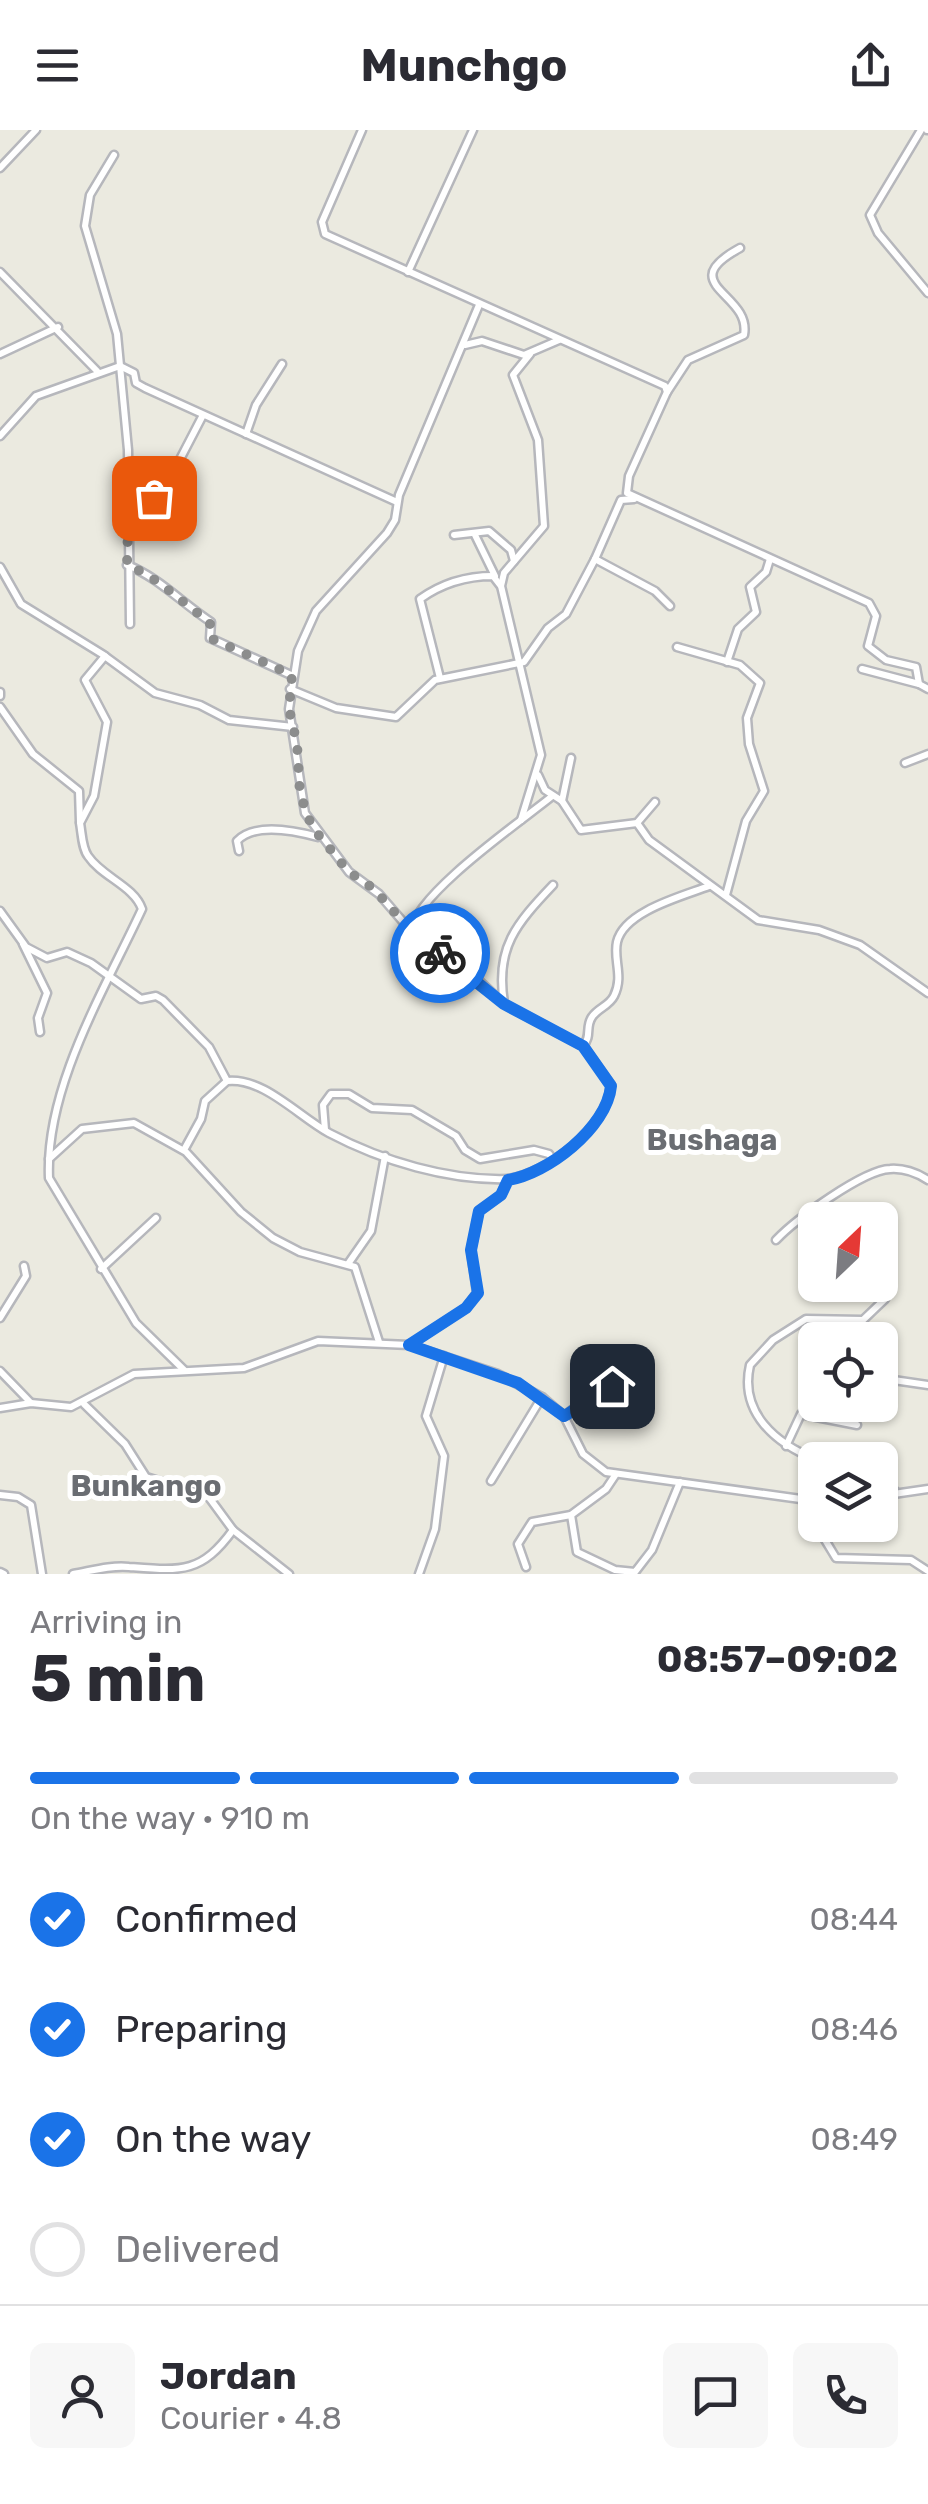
<!DOCTYPE html>
<meta charset="utf-8">
<style>
body{margin:0;font-family:Rubik,sans-serif;background:#f7f7f7;color:#2b2b33;height:100vh;display:flex;flex-direction:column;font-size:38px;white-space:nowrap}
*{box-sizing:border-box;margin:0}
p{font-size:32px;color:#7c7c81}
.icon{flex:none;width:55px;height:55px;fill:none;stroke:currentColor;stroke-width:2;stroke-linecap:round;stroke-linejoin:round}
.map{position:relative;height:1444px;overflow:hidden}
.panel{display:flex;flex-direction:column;background:#fff;flex:1}
.panel>*{flex:none}
.needle{width:65px;rotate:25deg}
.fabs{position:absolute;left:798px;top:1072px;display:grid;gap:20px}
.fabs a{display:grid;place-items:center;width:100px;height:100px;border-radius:15px;background:#fff;box-shadow:0 2px 8px #0004;font-size:50px}
.pin{position:absolute;display:grid;place-items:center;width:85px;height:85px;color:#fff;margin:-42px;border-radius:20px;box-shadow:0 5px 15px #0006}
.courier{position:absolute;display:grid;place-items:center;width:100px;height:100px;margin:-50px;border:8px solid #1a73e8;border-radius:50%;background:#fff;color:#222;box-shadow:0 2px 12px #0007}
.headline em{font-style:normal;font-weight:700}
.headline div{display:flex;flex-direction:column-reverse}
.headline{display:flex;align-items:center;justify-content:space-between;height:170px;padding:0 30px}
h1{font-size:65px;font-weight:700;line-height:75px}
.bar{display:grid;grid-template-columns:repeat(4,1fr);gap:15px 10px;align-content:center;height:120px;padding:0 30px}
.bar i{height:12px;border-radius:8px;background:#e1e1e2}
.bar .active{background:#1a73e8}
.bar p{grid-column:span 4}
.line{display:flex;align-items:center;gap:25px;padding:0 30px;border-top:2px solid #e1e1e2}
.line div{flex:1}
.round{display:grid;place-items:center;flex:none;width:105px;height:105px;border-radius:15px;background:#f7f7f7}
ol{padding:0 30px;list-style:none}
li{display:flex;align-items:center;gap:30px;height:110px}
li p{margin-inline-start:auto}
li .icon{padding:10px;border-radius:50%;background:#1a73e8;color:#fff;stroke-width:4}
li:last-child{color:#7c7c81}
li i{width:55px;height:55px;border:5px solid #e1e1e2;border-radius:50%}
header{display:flex;justify-content:space-between;align-items:center;height:130px;padding:0 30px;background:#fff;font-size:45px;font-weight:700}
.map>svg:first-child{display:block}
.lines{fill:none;stroke-linecap:round;stroke-linejoin:round}
.minor-casing{stroke:#b6b7bc;stroke-width:11}
.minor{stroke:#fff;stroke-width:6}
.done{stroke:#8c8d8d;stroke-width:10;stroke-dasharray:0 18}
.route{stroke:#1a73e8;stroke-width:12}
.labels{text-anchor:middle;dominant-baseline:central;stroke-width:10;stroke-linejoin:round;paint-order:stroke}
.quarter-label{font-size:30px;font-weight:bold;fill:#6a6d72;stroke:#fff}
</style>
<header><svg class="icon" aria-label="menu" viewBox="0 0 24 24"><path d="M4 6h16M4 12h16M4 18h16"/></svg>Munchgo<svg class="icon" aria-label="share" viewBox="0 0 24 24"><path d="M12 15V3M7 8l5-5 5 5M5 13v7h14v-7"/></svg></header>
<div class="map">
<svg width="928" height="1444" viewBox="0 0 928 1444">
<rect width="100%" height="100%" fill="#ebeae0"/>
<g class="lines">
<g class="minor-casing">
<g id="minor">
<path d="M362 0 322 92 325 104 665 256 667 262 629 346 627 363 869 473 876 486 868 516 886 530 916 537 919 554 928 559"/>
<path d="M921 0 870 85 878 103 928 163"/>
<path d="M927 0H928"/>
<path d="M114 25 90 65 85 96 117 204 128 320 130 494"/>
<path d="M0 38 36 0"/>
<path d="M0 142 97 241"/>
<path d="M408 142 473 0"/>
<path d="M465 215 482 211 524 225 559 210"/>
<path d="M0 224 58 197"/>
<path d="M667 262 688 230 744 205C752 163 672 155 740 118"/>
<path d="M246 304 256 275 282 234"/>
<path d="M0 306 36 266 120 236 134 243 136 253 145 258 397 372"/>
<path d="M634 369 621 370 595 429 655 461 670 476"/>
<path d="M129 395 176 337 203 285"/>
<path d="M454 405 489 401 511 420 514 431"/>
<path d="M475 405 495 446"/>
<path d="M127 435C158 447 182 473 211 492L210 508 291 545"/>
<path d="M0 437 21 474 102 524 155 563 200 575 229 590 293 597"/>
<path d="M677 517 740 535 760 553 747 588 749 614 764 661 746 691 726 765"/>
<path d="M105 526 85 550 107 592 94 666 80 693C82 704 82 718 88 726 102 747 134 756 142 779 105 859 45 957 49 1048L136 1193 184 1240"/>
<path d="M727 532 738 499 756 482 750 457 766 442 770 429"/>
<path d="M862 539 919 554"/>
<path d="M440 548 420 469C441 454 467 446 493 446L500 455"/>
<path d="M290 559 336 578 396 587 435 550 524 532 548 498 566 484 595 429"/>
<path d="M0 562V566"/>
<path d="M0 577 33 624 79 661 80 692"/>
<path d="M905 633 928 624"/>
<path d="M538 645 545 660 562 671 581 700 637 693 655 672"/>
<path d="M562 671 571 628"/>
<path d="M521 690 541 625 501 456 504 443 544 396 538 310 513 245 530 224"/>
<path d="M637 693 649 710 758 790 819 800 860 815 928 863"/>
<path d="M239 721 237 711C255 692 296 701 318 707"/>
<path d="M0 781 26 817 47 828 67 822 91 833 141 869 156 866 163 870 209 917 227 951"/>
<path d="M411 801C416 764 520 692 551 667"/>
<path d="M23 814 47 863 38 888 40 902"/>
<path d="M504 873C495 818 516 794 553 755"/>
<path d="M583 916C592 906 585 897 592 887 598 878 609 876 614 866 624 846 613 830 617 812 624 781 683 766 709 756"/>
<path d="M325 1000 323 975 331 964H349L372 978 412 980 456 1006 465 1020 480 1029 534 1020 549 1024 553 1030"/>
<path d="M184 1020 201 989 205 971 227 951C263 947 298 986 329 1003 382 1031 449 1051 508 1049"/>
<path d="M49 1029 82 999 134 993 186 1022 241 1082 273 1108 300 1122 355 1137 379 1212"/>
<path d="M776 1110C795 1090 863 1040 890 1039 903 1038 917 1043 928 1050"/>
<path d="M348 1134 371 1101 385 1026"/>
<path d="M101 1139 156 1088"/>
<path d="M0 1188 26 1146 24 1136"/>
<path d="M409 1215 466 1178 477 1163 471 1120 479 1081 501 1065 508 1049C547 1044 607 998 611 955L583 916 504 874 473 845 411 801 379 764 349 742 305 683 289 579 298 521 316 481 387 403 395 390 399 365 479 175"/>
<path d="M0 1241 30 1272"/>
<path d="M880 1248 928 1255"/>
<path d="M84 1274 125 1314 146 1347 208 1366 233 1400 289 1444"/>
<path d="M0 1278 31 1273 71 1277 134 1244 244 1238 318 1211 409 1215 498 1244 542 1267 564 1286 583 1324 606 1342 815 1371"/>
<path d="M564 1286 606 1254 613 1258 622 1277 612 1281"/>
<path d="M786 1316 801 1284 857 1295"/>
<path d="M817 1330C776 1314 739 1283 750 1235L773 1210 806 1189 863 1190 885 1169"/>
<path d="M491 1351 542 1267"/>
<path d="M880 1356 895 1361"/>
<path d="M0 1365 18 1367 31 1375 42 1444"/>
<path d="M880 1366 928 1359"/>
<path d="M810 1371 815 1392"/>
<path d="M571 1385 577 1422 615 1440 635 1442 652 1420 680 1352"/>
<path d="M816 1395 836 1428 911 1430 928 1441"/>
<path d="M526 1437 518 1414 532 1392 571 1385 606 1359 616 1344"/>
<path d="M0 1442 4 1444"/>
<path d="M73 1444C91 1441 110 1435 129 1437 181 1441 201 1444 233 1400"/>
<path d="M419 1444 435 1399 444 1326 426 1286 444 1226"/>
</g>
</g>
<use href="#minor" class="minor"/>
</g>
<g class="lines">
<path class="done" d="M154 368 128 397 127 435C158 447 182 473 210 492V508L292 545 289 579 297 614 300 664 312 697 349 742 374 759 411 801 440 823"/>
<path class="route" d="M440 823 504 874 583 916 611 956C607 998 547 1044 508 1050L501 1065 479 1081 471 1120 478 1163 466 1178 409 1215 518 1253 564 1286C580 1279 596 1256 612 1256"/>
</g>
<g class="labels">
<g class="quarter-label">
<text x="712" y="1010">Bushaga</text>
<text x="146" y="1356">Bunkango</text>
</g>
</g>
</svg>
<div class="fabs">
<a><svg class="needle" viewBox="-14 -14 28 28"><path d="M0-13l5 13h-10z" fill="#e53935"/><path d="M0 13l5-13h-10z" fill="#7c7c81"/></svg></a>
<a><svg class="icon" aria-label="locate" viewBox="0 0 24 24"><circle cx="12" cy="12" r="6"/><path d="M12 2v4M12 18v4M2 12h4M18 12h4"/></svg></a>
<a><svg class="icon" aria-label="layers" viewBox="0 0 24 24"><path d="M12 4l9 5-9 5-9-5zM3 14l9 5 9-5"/></svg></a>
</div>
<div class="pin" style="left:154px;top:368px;background:#ea580c"><svg class="icon" aria-label="bag" viewBox="0 0 24 24"><path d="M5 8h14l-1 12H6zM9 8a3 3 0 0 1 6 0"/></svg></div>
<div class="pin" style="left:612px;top:1256px;background:#1f2937"><svg class="icon" aria-label="home" viewBox="0 0 24 24"><path d="M3 11l9-7 9 7M6 9v11h12V9"/></svg></div>
<div class="courier" style="left:440px;top:823px"><svg class="icon" aria-label="bike" viewBox="0 0 24 24"><circle cx="6" cy="16" r="4"/><circle cx="18" cy="16" r="4"/><path d="M6 16l4-8h5l3 8M10 8l3 8H6M13 5h3"/></svg></div>
</div>
<section class="panel">
<div class="headline"><div><h1>5 min</h1><p>Arriving in</p></div><em>08:57–09:02</em></div>
<div class="bar"><i class="active"></i><i class="active"></i><i class="active"></i><i></i><p>On the way · 910 m</p></div>
<ol>
<li><svg class="icon" aria-label="check" viewBox="0 0 24 24"><path d="M5 12l5 5 9-10"/></svg>Confirmed<p>08:44</p></li>
<li><svg class="icon" aria-label="check" viewBox="0 0 24 24"><path d="M5 12l5 5 9-10"/></svg>Preparing<p>08:46</p></li>
<li><svg class="icon" aria-label="check" viewBox="0 0 24 24"><path d="M5 12l5 5 9-10"/></svg>On the way<p>08:49</p></li>
<li><i></i>Delivered</li>
</ol>
<div class="line" style="height:180px"><a class="round"><svg class="icon" aria-label="person" viewBox="0 0 24 24"><circle cx="12" cy="8" r="4"/><path d="M4 21q1-7 8-7t8 7"/></svg></a><div><b>Jordan</b><p>Courier · 4.8</p></div><a class="round"><svg class="icon" aria-label="chat" viewBox="0 0 24 24"><path d="M4 5h16v11H9l-5 4z"/></svg></a><a class="round"><svg class="icon" aria-label="phone" viewBox="0 0 24 24"><path d="M5 4h4l2 5-3 2q2 4 5 5l2-3 5 2v4C11 20 4 13 5 4z"/></svg></a></div>
</section>
